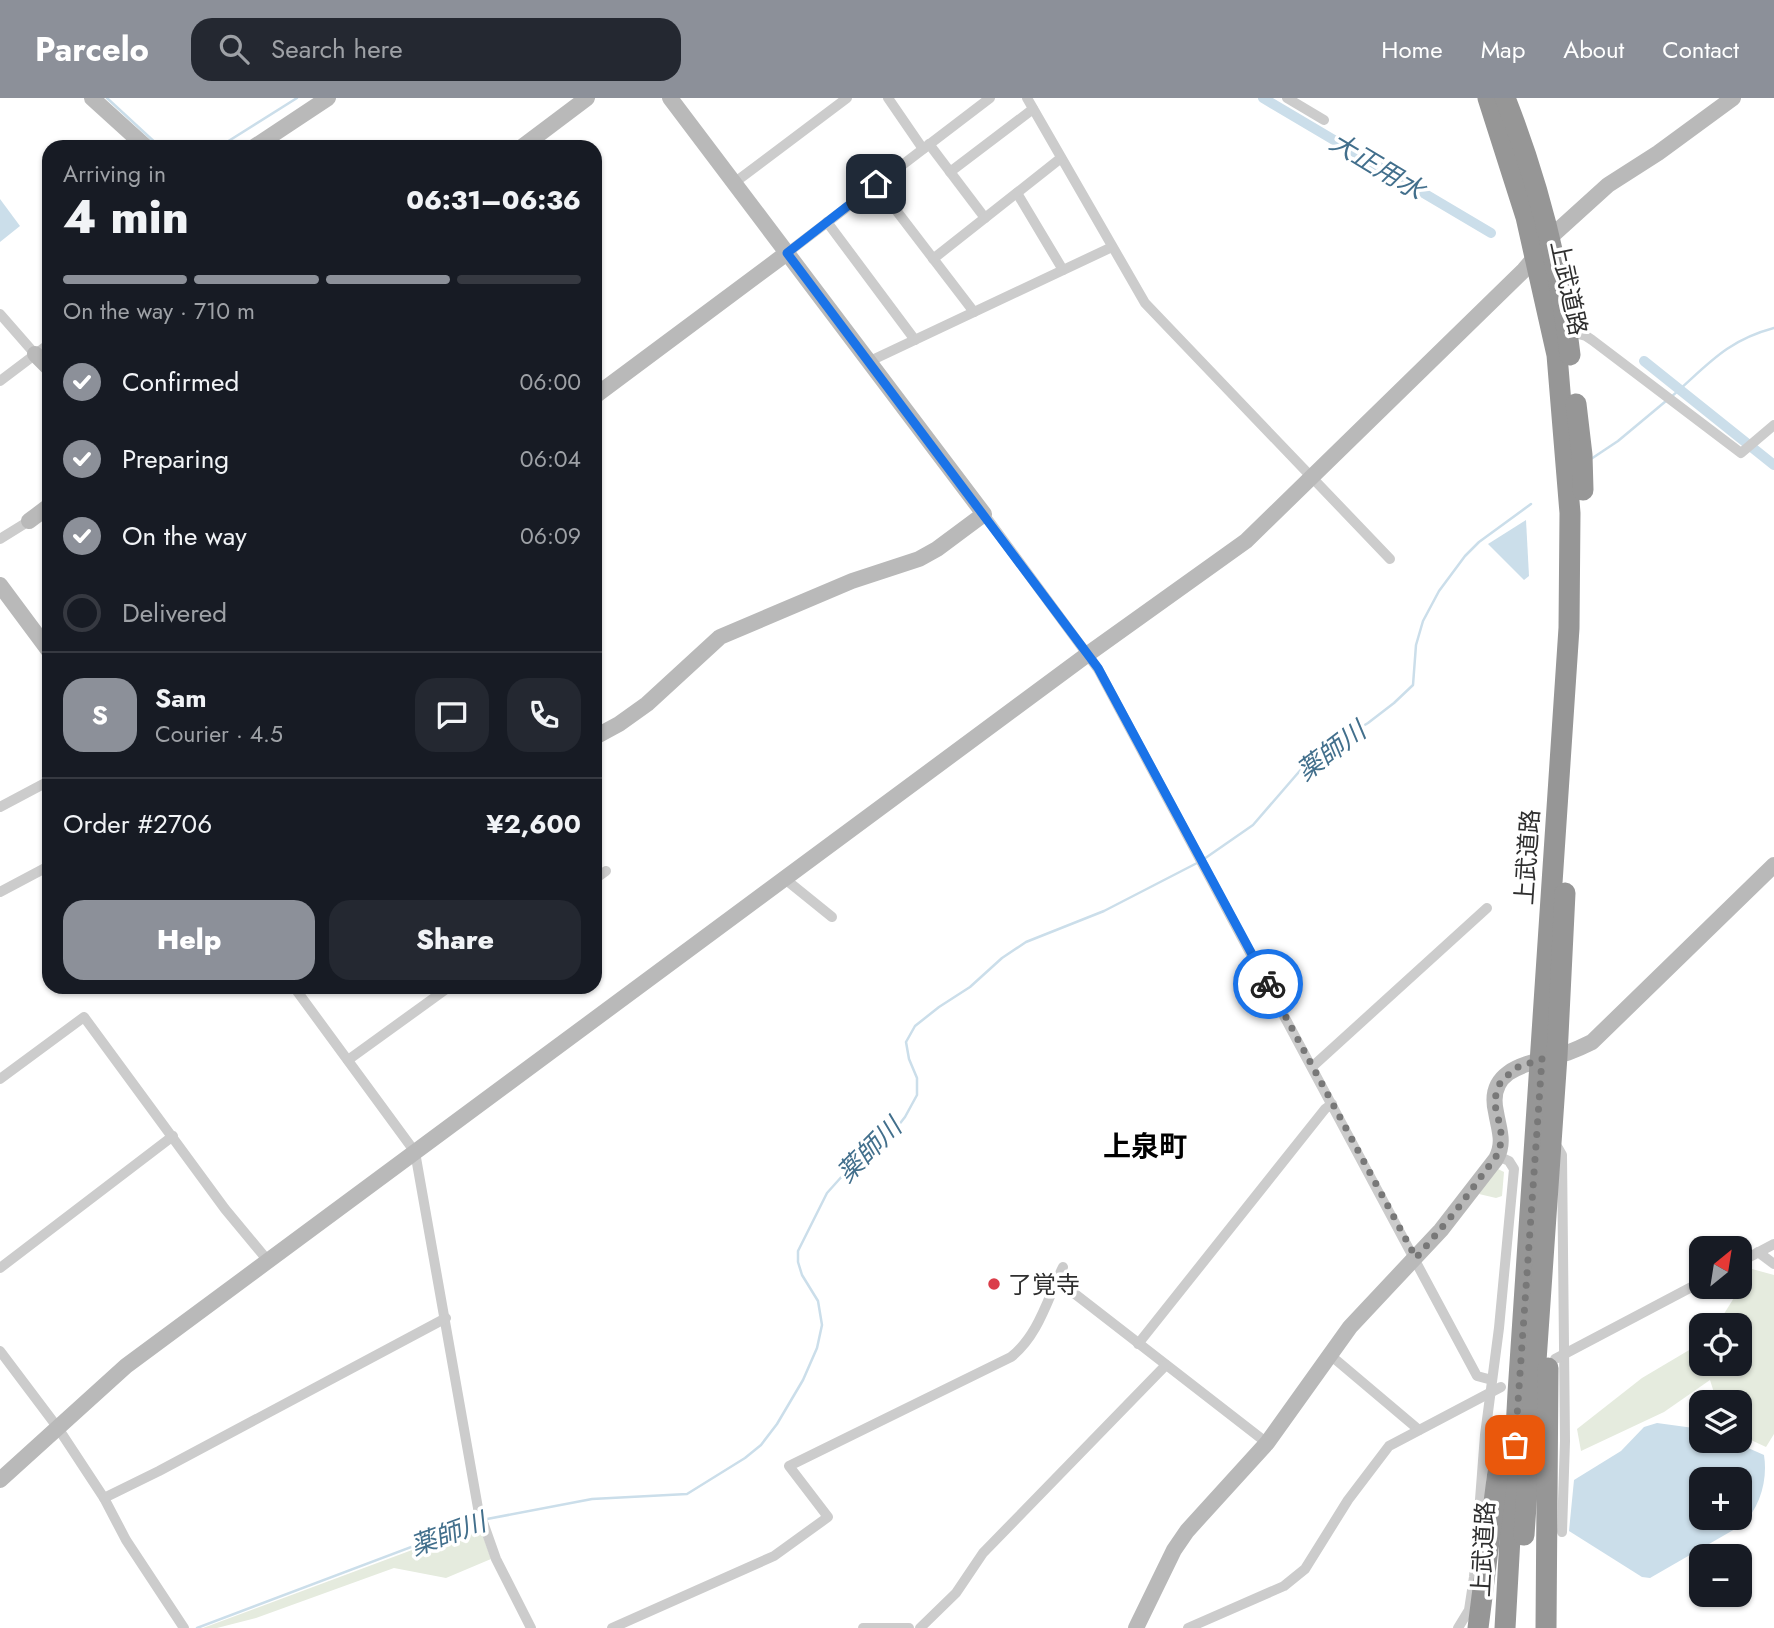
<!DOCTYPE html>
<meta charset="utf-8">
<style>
body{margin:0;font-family:Jost,"Noto Sans JP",sans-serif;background:#242831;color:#f1f3f6;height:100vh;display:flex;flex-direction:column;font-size:26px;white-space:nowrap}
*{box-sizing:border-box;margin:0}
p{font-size:23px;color:#9ea1a6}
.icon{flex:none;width:38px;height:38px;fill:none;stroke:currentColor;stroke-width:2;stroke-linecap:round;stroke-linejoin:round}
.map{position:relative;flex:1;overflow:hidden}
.side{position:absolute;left:42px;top:42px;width:560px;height:854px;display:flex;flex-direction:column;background:#171b24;border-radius:21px;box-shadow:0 2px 5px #0004}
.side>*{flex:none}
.needle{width:46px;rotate:30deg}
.controls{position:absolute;left:1689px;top:1138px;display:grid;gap:14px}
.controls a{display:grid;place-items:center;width:63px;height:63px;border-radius:14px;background:#171b24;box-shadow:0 2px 5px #0004;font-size:35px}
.pin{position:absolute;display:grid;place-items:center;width:60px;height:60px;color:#fff;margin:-30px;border-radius:14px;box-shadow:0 4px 10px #0006}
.courier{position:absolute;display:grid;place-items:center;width:70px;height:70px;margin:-35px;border:5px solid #1a73e8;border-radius:50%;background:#fff;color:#222;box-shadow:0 2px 9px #0007}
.headline em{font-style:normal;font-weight:800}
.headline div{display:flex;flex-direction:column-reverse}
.headline{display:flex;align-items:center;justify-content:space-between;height:119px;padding:0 21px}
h1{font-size:46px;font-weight:800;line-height:52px}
.bar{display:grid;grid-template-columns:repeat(4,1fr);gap:10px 7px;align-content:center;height:84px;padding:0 21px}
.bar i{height:9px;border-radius:5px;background:#363941}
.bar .current{background:#8c9099}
.bar p{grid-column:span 4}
.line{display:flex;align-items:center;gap:18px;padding:0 21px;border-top:2px solid #363941}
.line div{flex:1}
.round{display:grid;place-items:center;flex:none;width:74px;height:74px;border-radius:21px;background:#242831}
ol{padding:0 21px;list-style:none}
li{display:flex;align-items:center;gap:21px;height:77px}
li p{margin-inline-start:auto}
li .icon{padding:7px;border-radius:50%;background:#8c9099;color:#fff;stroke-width:4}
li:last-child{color:#9ea1a6}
li i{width:38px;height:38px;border:4px solid #363941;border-radius:50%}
.primary-button{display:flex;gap:14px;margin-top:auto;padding:14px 21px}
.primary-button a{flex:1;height:80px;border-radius:21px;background:#8c9099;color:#fff;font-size:28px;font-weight:800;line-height:80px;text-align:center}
.primary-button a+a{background:#242831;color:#f1f3f6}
header{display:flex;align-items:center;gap:42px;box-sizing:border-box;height:98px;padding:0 35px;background:#8c9099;color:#fff}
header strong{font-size:33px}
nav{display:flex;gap:38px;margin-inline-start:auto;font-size:24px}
.search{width:490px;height:63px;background:#242831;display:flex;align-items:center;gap:18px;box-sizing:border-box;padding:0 24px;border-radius:21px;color:#9ea1a6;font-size:26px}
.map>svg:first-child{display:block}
.green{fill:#e5ebde}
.water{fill:#cbdeea;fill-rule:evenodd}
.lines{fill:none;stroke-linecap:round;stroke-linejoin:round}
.stream{stroke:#cbdeea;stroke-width:2.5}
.canal{stroke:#cbdeea;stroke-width:10}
.street{stroke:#ccc;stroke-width:10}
.secondary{stroke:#b9b9b9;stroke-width:16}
.highway{stroke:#969696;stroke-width:21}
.done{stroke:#787878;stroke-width:7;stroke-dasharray:0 12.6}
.route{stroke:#1a73e8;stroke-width:9}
.poi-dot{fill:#da3d49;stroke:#fff;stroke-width:2.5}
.labels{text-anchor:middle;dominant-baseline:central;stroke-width:7;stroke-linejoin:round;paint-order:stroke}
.street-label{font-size:24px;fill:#2f2f2f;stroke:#fff}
.poi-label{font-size:24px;fill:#2f2f2f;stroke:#fff;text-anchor:start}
.water-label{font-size:26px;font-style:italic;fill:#426f8c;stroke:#fff}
.quarter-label{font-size:28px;font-weight:bold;fill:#000;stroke:#fff}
</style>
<header>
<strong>Parcelo</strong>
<div class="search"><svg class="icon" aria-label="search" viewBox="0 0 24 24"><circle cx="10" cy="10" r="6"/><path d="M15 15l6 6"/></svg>Search here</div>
<nav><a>Home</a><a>Map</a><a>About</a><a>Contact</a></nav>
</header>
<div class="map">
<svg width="1774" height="1530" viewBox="0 0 1774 1530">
<rect width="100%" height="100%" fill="#fff"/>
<g class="green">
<path d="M1496 1070 1504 1074 1502 1098 1496 1100 1479 1096Z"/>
<path d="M1752 1171 1774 1177V1336L1766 1349 1740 1337V1304H1717L1710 1282 1664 1314 1581 1353 1577 1331 1642 1280 1701 1245V1265H1740V1227H1717Z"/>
<path d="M479 1427 491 1461 446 1480 394 1470 256 1520 217 1530H203Z"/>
</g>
<g class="water">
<path d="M0 101 20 128 0 144Z"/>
<path d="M1526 422 1529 478 1524 482 1488 446Z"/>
<path d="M1657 1325 1701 1331V1342H1730L1764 1357C1768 1382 1760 1410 1742 1427L1650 1480 1642 1479 1569 1433 1574 1382 1621 1353 1644 1329ZM1701 1381H1740V1419H1701Z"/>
</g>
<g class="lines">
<g class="stream">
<path d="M107 0 160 49"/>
<path d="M219 49 297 0"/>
<path d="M1671 299C1707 268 1725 243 1774 230"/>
<path d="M1591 361 1618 343 1666 303"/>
<path d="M1204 761 1253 727 1304 668 1323 652 1368 625 1394 605 1413 587 1416 547 1423 523 1439 493 1465 458 1479 444 1531 406"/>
<path d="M487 1421 592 1401 687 1396 745 1360 761 1347 777 1326 803 1282 817 1250 822 1227 818 1203 802 1177 798 1164V1153L827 1095 861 1057 890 1038 905 1019 917 997V980L909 961 906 944 915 928 939 909 970 889 1002 860 1026 844 1104 813 1199 764"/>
<path d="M197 1530 480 1423"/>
</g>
<g class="canal">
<path d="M1263 0 1491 135"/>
<path d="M1644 263 1774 367"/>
</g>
<g class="street">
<path d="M888 0 923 51"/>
<path d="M1027 0 1145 205 1390 461"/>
<path d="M1287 0 1324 22"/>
<path d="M929 46 985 120"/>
<path d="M950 74 1033 11"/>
<path d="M734 85 847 0"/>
<path d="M876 86 974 214"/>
<path d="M1017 95 1063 172"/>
<path d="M827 124 915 242"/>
<path d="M787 155 990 0"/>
<path d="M933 161 1061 60"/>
<path d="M0 216 35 256"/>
<path d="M1567 233 1586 238 1592 242 1741 355 1774 327"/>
<path d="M868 264 1112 149"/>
<path d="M0 283 49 246"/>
<path d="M984 416 1098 571 1477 1278 1492 1282"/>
<path d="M0 441 29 423"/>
<path d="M0 709 49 683"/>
<path d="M595 781 606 773"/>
<path d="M785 781 832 819"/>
<path d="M0 794 49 768"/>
<path d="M294 889 415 1054 478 1410 496 1461 531 1530"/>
<path d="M348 962 449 889"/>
<path d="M1312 969 1487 810"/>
<path d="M0 981 84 919 225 1111 269 1164"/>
<path d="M1551 1047 1558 1050 1562 1057 1565 1343 1562 1434"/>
<path d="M1758 1154 1774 1166"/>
<path d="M1740 1164 1774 1146"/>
<path d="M0 1170 173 1038"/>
<path d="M1057 1182 1267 1345"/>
<path d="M1138 1246 1325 1011 1332 1006"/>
<path d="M0 1253 58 1330 104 1400 126 1442 184 1530"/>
<path d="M1329 1256 1419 1332"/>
<path d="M1555 1261 1701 1184"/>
<path d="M104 1400 159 1373 446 1220"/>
<path d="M612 1530 774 1458 828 1419 789 1368 1011 1259C1039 1237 1048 1199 1063 1169"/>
<path d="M863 1530H909"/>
<path d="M920 1530 956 1495 983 1455 1166 1267"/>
<path d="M1188 1530 1284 1488 1305 1471 1348 1402 1389 1348 1501 1289"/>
<path d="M1458 1530 1469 1512 1474 1479 1485 1337 1499 1230 1514 1071 1509 1063 1498 1058"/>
</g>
<g class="secondary">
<path d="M92 0 146 49"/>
<path d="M254 49 328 0"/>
<path d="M522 49 587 0"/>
<path d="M35 256 49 270"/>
<path d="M595 298 787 155"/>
<path d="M29 423 49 408"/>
<path d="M0 487 49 553"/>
<path d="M595 639 619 626 647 606 720 539 852 483 919 461 937 451 984 416 670 0"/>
<path d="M0 1382 126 1268 1088 556 1246 443 1524 172 1555 135 1608 87 1658 55 1733 0"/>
<path d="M1136 1530 1174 1452 1187 1433 1267 1345 1350 1229 1441 1132 1496 1061C1505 1044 1499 1032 1496 1014 1485 967 1536 965 1567 955 1575 952 1584 948 1592 944L1774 767"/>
</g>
<g class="highway">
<path d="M1488 0 1526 119 1557 257 1570 415 1569 530 1518 1295 1505 1530"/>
<path d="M1505 0C1537 81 1560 170 1570 257"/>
<path d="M1576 306 1582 357 1583 392"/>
<path d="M1524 1437 1557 958 1565 795"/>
<path d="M1478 1530 1503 1334"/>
<path d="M1546 1530 1548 1270"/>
</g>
</g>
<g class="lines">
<path class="done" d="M1268 886 1416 1160 1455 1114 1500 1053 1501 1032 1494 1003 1500 985 1515 970 1542 961 1515 1347"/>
<path class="route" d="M876 86 787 155 1098 570 1268 886"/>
</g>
<circle class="poi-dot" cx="994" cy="1186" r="7"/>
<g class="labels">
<g class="street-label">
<text transform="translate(1569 190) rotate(78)">上武道路</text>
<text transform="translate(1527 759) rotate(-86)">上武道路</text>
<text transform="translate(1483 1451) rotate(-87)">上武道路</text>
</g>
<g class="poi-label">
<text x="1008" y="1186">了覚寺</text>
</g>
<g class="water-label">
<text transform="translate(1377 68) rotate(31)">大正用水</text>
<text transform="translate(1331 653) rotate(-37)">薬師川</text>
<text transform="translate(869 1052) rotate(-45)">薬師川</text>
<text transform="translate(448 1436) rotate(-20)">薬師川</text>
</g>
<g class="quarter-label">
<text x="1145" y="1048">上泉町</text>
</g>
</g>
</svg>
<div class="controls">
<a><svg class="needle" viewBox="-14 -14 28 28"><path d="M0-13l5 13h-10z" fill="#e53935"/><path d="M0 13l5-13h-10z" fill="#9ea1a6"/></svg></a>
<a><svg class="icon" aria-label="locate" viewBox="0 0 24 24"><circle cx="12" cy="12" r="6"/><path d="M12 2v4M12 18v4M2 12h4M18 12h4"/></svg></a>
<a><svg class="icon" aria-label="layers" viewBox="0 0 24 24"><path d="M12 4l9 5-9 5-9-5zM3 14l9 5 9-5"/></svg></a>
<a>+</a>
<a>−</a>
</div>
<div class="pin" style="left:1515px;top:1347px;background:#ea580c"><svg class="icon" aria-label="bag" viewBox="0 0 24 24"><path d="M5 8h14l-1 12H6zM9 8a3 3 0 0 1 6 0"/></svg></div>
<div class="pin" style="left:876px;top:86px;background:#1f2937"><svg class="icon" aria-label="home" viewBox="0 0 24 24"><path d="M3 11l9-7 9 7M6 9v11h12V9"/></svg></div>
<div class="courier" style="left:1268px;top:886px"><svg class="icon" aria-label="bike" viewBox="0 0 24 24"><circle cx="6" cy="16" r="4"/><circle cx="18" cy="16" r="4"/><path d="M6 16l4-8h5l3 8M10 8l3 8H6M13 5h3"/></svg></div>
<section class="side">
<div class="headline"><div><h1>4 min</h1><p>Arriving in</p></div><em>06:31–06:36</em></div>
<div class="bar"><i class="current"></i><i class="current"></i><i class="current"></i><i></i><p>On the way · 710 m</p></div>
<ol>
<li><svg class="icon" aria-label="check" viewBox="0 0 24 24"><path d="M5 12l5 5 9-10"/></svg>Confirmed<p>06:00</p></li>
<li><svg class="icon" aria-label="check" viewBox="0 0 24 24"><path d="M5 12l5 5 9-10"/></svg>Preparing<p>06:04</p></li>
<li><svg class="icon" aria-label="check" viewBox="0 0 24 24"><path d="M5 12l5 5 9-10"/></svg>On the way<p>06:09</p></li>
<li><i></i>Delivered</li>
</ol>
<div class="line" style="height:126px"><b class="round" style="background:#8c9099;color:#fff">S</b><div><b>Sam</b><p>Courier · 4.5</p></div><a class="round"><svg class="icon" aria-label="chat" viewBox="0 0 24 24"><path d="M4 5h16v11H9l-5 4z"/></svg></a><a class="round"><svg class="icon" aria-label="phone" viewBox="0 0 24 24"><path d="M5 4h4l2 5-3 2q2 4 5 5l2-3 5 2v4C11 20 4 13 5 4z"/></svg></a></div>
<div class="line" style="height:91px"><div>Order #2706</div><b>¥2,600</b></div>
<div class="primary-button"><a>Help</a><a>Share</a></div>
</section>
</div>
